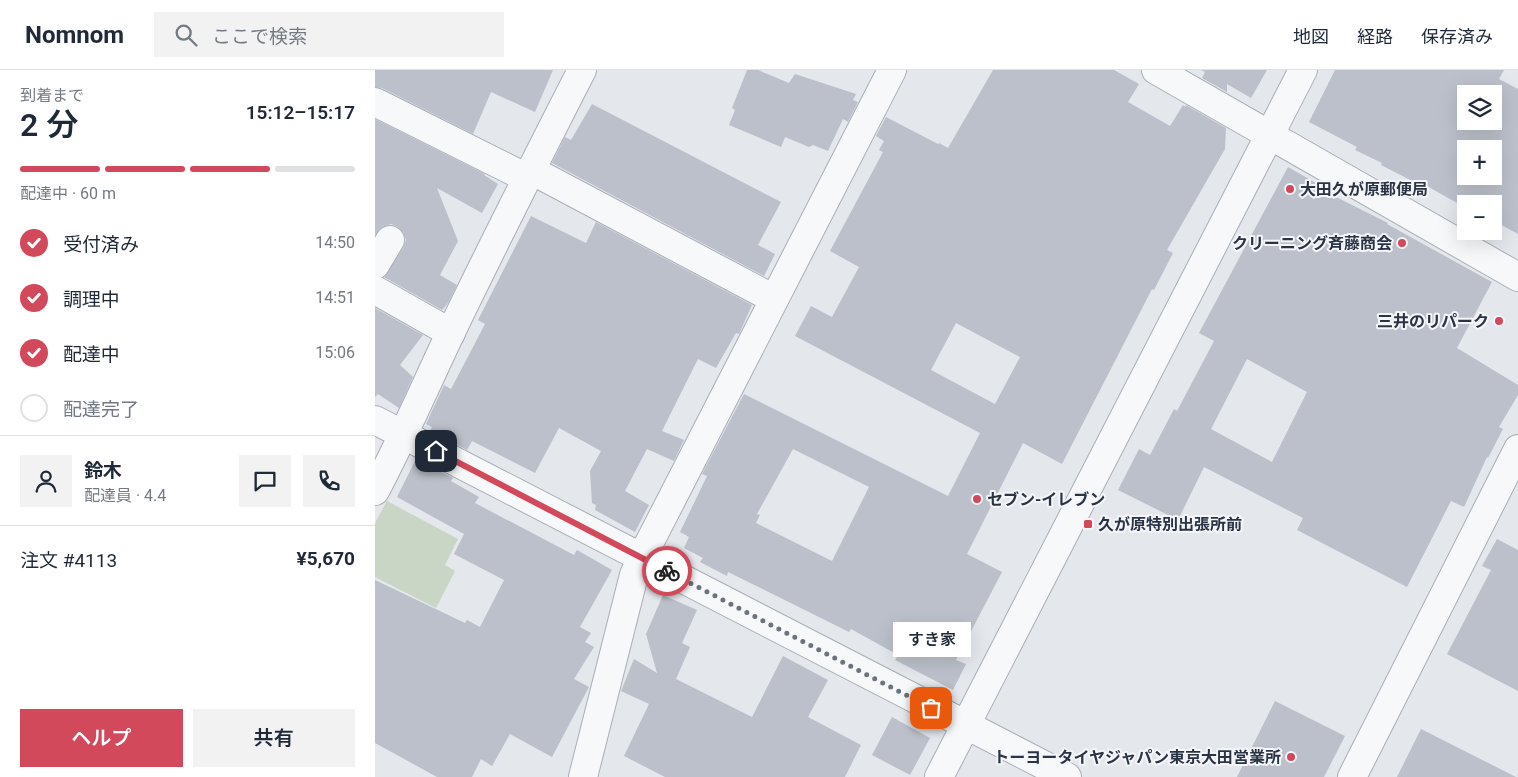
<!DOCTYPE html>
<html lang="ja">
<meta charset="utf-8">
<style>
body{margin:0;font-family:Roboto,"Noto Sans JP",sans-serif;background:#f2f2f3;color:#1f2937;height:100vh;display:flex;flex-direction:column;font-size:19px;white-space:nowrap}
*{box-sizing:border-box;margin:0}
p{font-size:16px;color:#747a83}
.icon{flex:none;width:28px;height:28px;fill:none;stroke:currentColor;stroke-width:2;stroke-linecap:round;stroke-linejoin:round}
.map{position:relative;flex:1;overflow:hidden}
.side{display:flex;flex-direction:column;background:#fff;width:375px}
.side>*{flex:none}
.buttons{position:absolute;left:1082px;top:15px;display:grid;gap:10px}
.buttons a{display:grid;place-items:center;width:45px;height:45px;border-radius:0px;background:#fff;box-shadow:0 5px 20px #0002;font-size:25px}
.pin{position:absolute;display:grid;place-items:center;width:42px;height:42px;color:#fff;margin:-21px;border-radius:10px;box-shadow:0 2px 8px #0006}
.courier{position:absolute;display:grid;place-items:center;width:50px;height:50px;margin:-25px;border:4px solid #d1495b;border-radius:50%;background:#fff;color:#222;box-shadow:0 1px 6px #0007}
.bubble{position:absolute;height:35px;border-radius:0px;background:#fff;box-shadow:0 5px 20px #0002;font-size:16px;font-weight:600;line-height:35px;text-align:center}
.head em{font-style:normal;font-weight:600}
.head div{display:flex;flex-direction:column-reverse}
.head{display:flex;align-items:center;justify-content:space-between;height:85px;padding:0 20px}
h1{font-size:32px;font-weight:600;line-height:38px}
.bar{display:grid;grid-template-columns:repeat(4,1fr);gap:8px 5px;align-content:center;height:60px;padding:0 20px}
.bar i{height:6px;border-radius:4px;background:#e0e1e3}
.bar .active{background:#d1495b}
.bar p{grid-column:span 4}
.line{display:flex;align-items:center;gap:12px;padding:0 20px;border-top:1px solid #e0e1e3}
.line div{flex:1}
.round{display:grid;place-items:center;flex:none;width:52px;height:52px;border-radius:0px;background:#f2f2f3}
ol{padding:0 20px;list-style:none}
li{display:flex;align-items:center;gap:15px;height:55px}
li p{margin-inline-start:auto}
li .icon{padding:5px;border-radius:50%;background:#d1495b;color:#fff;stroke-width:4}
li:last-child{color:#747a83}
li i{width:28px;height:28px;border:2px solid #e0e1e3;border-radius:50%}
.action{display:flex;gap:10px;margin-top:auto;padding:10px 20px}
.action a{flex:1;height:58px;border-radius:0px;background:#d1495b;color:#fff;font-size:20px;font-weight:600;line-height:58px;text-align:center}
.action a+a{background:#f2f2f3;color:#1f2937}
header{display:flex;align-items:center;gap:30px;box-sizing:border-box;height:70px;padding:0 25px;background:#fff;border-bottom:1px solid #e0e1e3}
header strong{font-size:24px}
nav{display:flex;gap:28px;margin-inline-start:auto;font-size:18px}
.search{width:350px;height:45px;background:#f2f2f3;display:flex;align-items:center;gap:12px;box-sizing:border-box;padding:0 18px;border-radius:0px;color:#747a83;font-size:19px}
main{display:flex;flex:1;min-height:0}
.map>svg:first-child{display:block}
.green{fill:#c9d6c5}
.building{fill:#bbc0ca;fill-rule:evenodd}
.lines{fill:none;stroke-linecap:round;stroke-linejoin:round}
.minor-casing{stroke:#a9aeb7;stroke-width:30}
.minor{stroke:#f7f8fa;stroke-width:28}
.done{stroke:#6c737f;stroke-width:5;stroke-dasharray:0 9}
.route{stroke:#d1495b;stroke-width:6}
.poi-dot{fill:#d1495b;stroke:#f4f6f9;stroke-width:2}
.labels{text-anchor:middle;dominant-baseline:central;stroke-width:4;stroke-linejoin:round;paint-order:stroke}
.poi-label{font-size:16px;font-weight:bold;fill:#2b3445;stroke:#f4f6f9;text-anchor:start}
</style>
<header>
<strong>Nomnom</strong>
<div class="search"><svg class="icon" aria-label="search" viewBox="0 0 24 24"><circle cx="10" cy="10" r="6"/><path d="M15 15l6 6"/></svg>ここで検索</div>
<nav><a>地図</a><a>経路</a><a>保存済み</a></nav>
</header>
<main>
<section class="side">
<div class="head"><div><h1>2 分</h1><p>到着まで</p></div><em>15:12–15:17</em></div>
<div class="bar"><i class="active"></i><i class="active"></i><i class="active"></i><i></i><p>配達中 · 60 m</p></div>
<ol>
<li><svg class="icon" aria-label="check" viewBox="0 0 24 24"><path d="M5 12l5 5 9-10"/></svg>受付済み<p>14:50</p></li>
<li><svg class="icon" aria-label="check" viewBox="0 0 24 24"><path d="M5 12l5 5 9-10"/></svg>調理中<p>14:51</p></li>
<li><svg class="icon" aria-label="check" viewBox="0 0 24 24"><path d="M5 12l5 5 9-10"/></svg>配達中<p>15:06</p></li>
<li><i></i>配達完了</li>
</ol>
<div class="line" style="height:90px"><a class="round"><svg class="icon" aria-label="person" viewBox="0 0 24 24"><circle cx="12" cy="8" r="4"/><path d="M4 21q1-7 8-7t8 7"/></svg></a><div><b>鈴木</b><p>配達員 · 4.4</p></div><a class="round"><svg class="icon" aria-label="chat" viewBox="0 0 24 24"><path d="M4 5h16v11H9l-5 4z"/></svg></a><a class="round"><svg class="icon" aria-label="phone" viewBox="0 0 24 24"><path d="M5 4h4l2 5-3 2q2 4 5 5l2-3 5 2v4C11 20 4 13 5 4z"/></svg></a></div>
<div class="line" style="height:65px"><div>注文 #4113</div><b>¥5,670</b></div>
<div class="action"><a>ヘルプ</a><a>共有</a></div>
</section>
<div class="map">
<svg width="1143" height="707" viewBox="0 0 1143 707">
<rect width="100%" height="100%" fill="#e4e7ec"/>
<path class="green" d="M12 431 83 469 70 495 80 501 61 538 0 507V453Z"/>
<g class="building">
<path d="M0 0H178L160 42 116 22 98 64 7 18 0 17Z"/>
<path d="M372 0H383L414 13 420 4 481 24 478 30 483 32 473 52 468 49 453 81 438 75 434 77 410 67 406 77 354 55 360 40 357 38Z"/>
<path d="M618 0H739L764 14 753 32 795 56 808 35 810 37 811 35 851 58 850 79 792 180 798 183 779 220 777 219 687 394 648 373 592 484 627 502 581 590 591 594 578 620 520 590 523 585 476 559 474 562 353 502 352 506 325 492 328 488 309 478 314 467 305 462 332 406 327 404 369 324 573 426 605 363 420 266 436 236 457 247 484 197 455 181 508 82 504 80 509 71 501 66 511 47 563 74 564 73 573 78ZM581 253 645 287 620 334 556 300ZM418 379 494 417 457 491 381 453 385 445 382 444Z"/>
<path d="M826 0H892L876 28 852 14V22L827 8 830 2Z"/>
<path d="M960 0H1129L1124 9 1143 19V164L1123 153 1122 155 1119 153V134H1091V138L1050 115 1049 117 1006 95 1007 93 980 80 982 77 934 52ZM1091 24H1119V51H1091ZM1091 79H1119V106H1091Z"/>
<path d="M217 34 406 132 383 175 400 184 389 206 177 93 190 67 196 70Z"/>
<path d="M0 49 110 104 109 105 123 114 107 143 62 118 83 171 65 205 82 215 73 233 67 240 9 207 28 178 31 170 28 162 23 157 16 154 7 157 0 165Z"/>
<path d="M913 97 960 124 959 126 1013 153 1012 154 1117 212 1082 278 1143 315V325L1124 357 1128 359 1113 388 1112 387 1089 437 1076 431 1032 517 922 460 928 448 829 397 803 450 743 420 764 379 775 385 799 339 802 341 839 271 824 263ZM872 289 932 322 897 392 836 359Z"/>
<path d="M156 146 211 173 221 152 377 235 364 264 361 263 341 298 323 289 287 361 309 370 299 391 272 379 250 421 274 435 260 462 220 440 221 435 217 433 215 401 226 381 184 358 160 403 97 371 92 380 55 361 57 357 51 354 69 315 76 319 110 254 103 250Z"/>
<path d="M0 238 48 265 25 295 38 307 24 338 3 324 0 327Z"/>
<path d="M41 389 78 408 76 411 104 427 100 433 199 485 202 480 237 500 205 557 216 563 210 572 219 577 199 609 214 617 177 687 135 664 117 696 106 689 97 707H62L0 673V510L90 553 92 550 105 557 129 510 79 484 89 464 22 427Z"/>
<path d="M1122 469 1143 480V621L1072 584 1116 500 1107 496Z"/>
<path d="M288 525 322 540 307 573 315 577 301 609 377 647 408 586 453 610 433 647 486 675 470 707H290L249 686 274 634 246 621 259 589 282 603 271 564Z"/>
<path d="M900 631 970 666 949 707H862Z"/>
<path d="M517 647 555 668 535 705 497 685Z"/>
<path d="M1046 659 1141 707H1022Z"/>
</g>
<g class="lines">
<g class="minor-casing">
<g id="minor">
<path d="M781 0 1143 207"/>
<path d="M0 32 152 108"/>
<path d="M156 100 399 229"/>
<path d="M0 195 15 170"/>
<path d="M0 220 76 263"/>
<path d="M0 350 692 707"/>
<path d="M0 421C27 370 50 317 75 264 118 175 162 88 207 0"/>
<path d="M208 707 259 505 267 487 517 0"/>
<path d="M564 707 928 0"/>
<path d="M977 707 1143 379"/>
</g>
</g>
<use href="#minor" class="minor"/>
</g>
<g class="lines">
<path class="done" d="M292 501 556 638"/>
<path class="route" d="M61 381 292 501"/>
</g>
<g class="poi-dot">
<circle cx="915" cy="119" r="5"/>
<circle cx="1027" cy="173" r="5"/>
<circle cx="1124" cy="251" r="5"/>
<circle cx="602" cy="429" r="5"/>
<rect x="708" y="449" width="10" height="10" rx="2.5"/>
<circle cx="916" cy="687" r="5"/>
</g>
<g class="labels">
<g class="poi-label">
<text x="925" y="119">大田久が原郵便局</text>
<text x="1017" y="173" text-anchor="end">クリーニング斉藤商会</text>
<text x="1114" y="251" text-anchor="end">三井のリパーク</text>
<text x="612" y="429">セブン-イレブン</text>
<text x="723" y="454">久が原特別出張所前</text>
<text x="906" y="687" text-anchor="end">トーヨータイヤジャパン東京大田営業所</text>
</g>
</g>
</svg>
<div class="buttons">
<a><svg class="icon" aria-label="layers" viewBox="0 0 24 24"><path d="M12 4l9 5-9 5-9-5zM3 14l9 5 9-5"/></svg></a>
<a>+</a>
<a>−</a>
</div>
<div class="pin" style="left:556px;top:638px;background:#ea580c"><svg class="icon" aria-label="bag" viewBox="0 0 24 24"><path d="M5 8h14l-1 12H6zM9 8a3 3 0 0 1 6 0"/></svg></div>
<div class="pin" style="left:61px;top:381px;background:#1f2937"><svg class="icon" aria-label="home" viewBox="0 0 24 24"><path d="M3 11l9-7 9 7M6 9v11h12V9"/></svg></div>
<div class="courier" style="left:292px;top:501px"><svg class="icon" aria-label="bike" viewBox="0 0 24 24"><circle cx="6" cy="16" r="4"/><circle cx="18" cy="16" r="4"/><path d="M6 16l4-8h5l3 8M10 8l3 8H6M13 5h3"/></svg></div>
<div class="bubble" style="left:518px;top:552px;width:78px">すき家</div>
</div>
</main>
